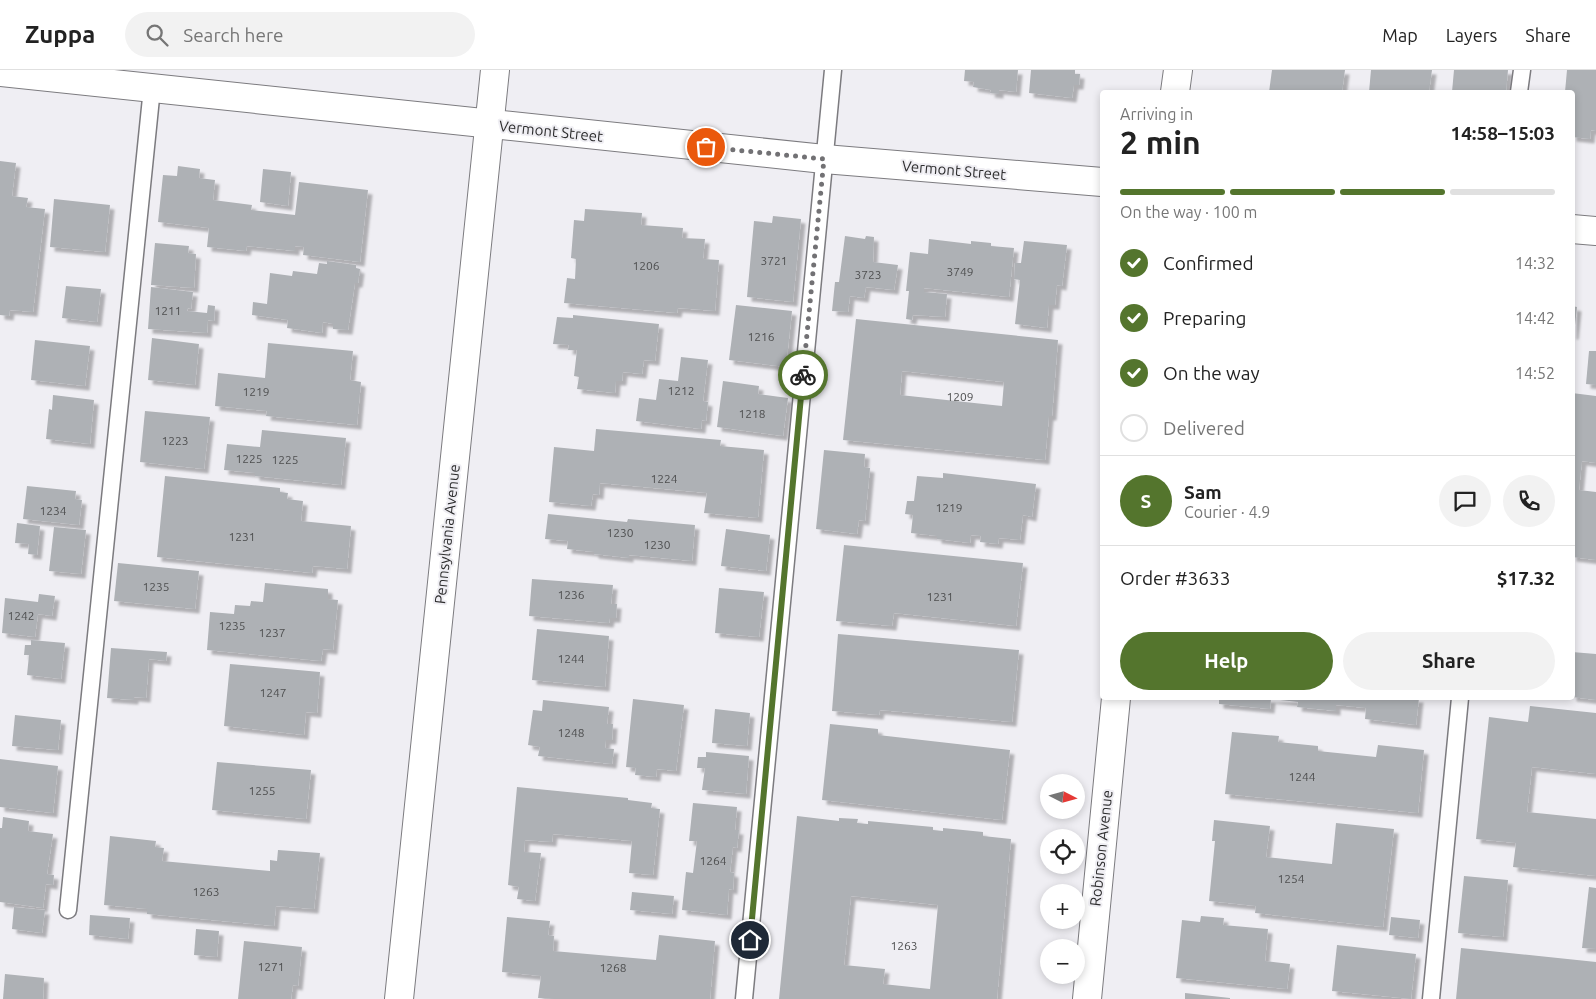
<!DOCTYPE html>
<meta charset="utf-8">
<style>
body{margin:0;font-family:Ubuntu,sans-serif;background:#f2f2f2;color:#222;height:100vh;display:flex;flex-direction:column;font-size:19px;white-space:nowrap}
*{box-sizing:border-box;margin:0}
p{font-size:16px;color:#767676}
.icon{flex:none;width:28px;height:28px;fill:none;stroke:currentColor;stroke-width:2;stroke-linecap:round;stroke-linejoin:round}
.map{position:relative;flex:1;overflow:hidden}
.details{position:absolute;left:1100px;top:20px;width:475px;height:610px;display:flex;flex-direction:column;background:#fff;border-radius:5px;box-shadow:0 2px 8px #0003}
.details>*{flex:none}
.needle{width:32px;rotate:96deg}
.tools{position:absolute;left:1040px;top:704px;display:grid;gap:10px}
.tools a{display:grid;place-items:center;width:45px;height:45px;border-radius:50%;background:#fff;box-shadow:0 2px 8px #0003;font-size:25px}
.pin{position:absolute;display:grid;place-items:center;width:42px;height:42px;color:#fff;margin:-21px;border:2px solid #fff;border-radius:50%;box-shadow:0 1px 5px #0007}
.courier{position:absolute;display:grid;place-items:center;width:50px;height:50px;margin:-25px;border:4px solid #54752d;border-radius:50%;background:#fff;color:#222;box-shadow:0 1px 6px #0007}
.headline em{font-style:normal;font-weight:600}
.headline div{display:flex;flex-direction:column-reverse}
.headline{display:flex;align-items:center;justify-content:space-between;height:85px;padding:0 20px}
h1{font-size:32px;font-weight:600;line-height:38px}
.bar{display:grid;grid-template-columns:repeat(4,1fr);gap:8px 5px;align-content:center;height:60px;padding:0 20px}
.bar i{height:6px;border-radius:4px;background:#e0e0e0}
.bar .selected{background:#54752d}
.bar p{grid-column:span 4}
.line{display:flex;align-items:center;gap:12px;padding:0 20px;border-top:1px solid #e0e0e0}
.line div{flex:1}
.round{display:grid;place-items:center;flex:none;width:52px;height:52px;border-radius:26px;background:#f2f2f2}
ol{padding:0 20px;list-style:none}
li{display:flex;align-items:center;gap:15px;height:55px}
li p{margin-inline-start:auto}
li .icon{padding:5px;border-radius:50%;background:#54752d;color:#fff;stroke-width:4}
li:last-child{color:#767676}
li i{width:28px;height:28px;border:2px solid #e0e0e0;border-radius:50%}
.cta{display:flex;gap:10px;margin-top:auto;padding:10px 20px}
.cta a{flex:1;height:58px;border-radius:30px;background:#54752d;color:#fff;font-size:20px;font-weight:600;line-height:58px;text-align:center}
.cta a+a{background:#f2f2f2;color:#222}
header{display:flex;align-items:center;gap:30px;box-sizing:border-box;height:70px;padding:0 25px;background:#fff;border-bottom:1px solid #e0e0e0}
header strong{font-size:24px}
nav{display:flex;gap:28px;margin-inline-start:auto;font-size:18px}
.search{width:350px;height:45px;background:#f2f2f2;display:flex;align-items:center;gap:12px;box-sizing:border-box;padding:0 18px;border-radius:28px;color:#767676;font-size:19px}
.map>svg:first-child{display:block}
.building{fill:#aeb1b5;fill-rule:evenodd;filter:url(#shadow)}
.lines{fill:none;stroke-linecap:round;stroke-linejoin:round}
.service-casing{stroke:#7c7b7f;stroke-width:19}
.minor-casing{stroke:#7c7b7f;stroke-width:30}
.tertiary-casing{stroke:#7c7b7f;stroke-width:30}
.secondary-casing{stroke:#7c7b7f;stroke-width:30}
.service{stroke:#fff;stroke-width:16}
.minor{stroke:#fff;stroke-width:28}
.tertiary{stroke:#fff;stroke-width:28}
.secondary{stroke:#fff;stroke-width:28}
.done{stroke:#727174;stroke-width:5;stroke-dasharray:0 9}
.route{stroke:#54752d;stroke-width:6}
.labels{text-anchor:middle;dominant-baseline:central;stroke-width:4;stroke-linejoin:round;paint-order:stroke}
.number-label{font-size:12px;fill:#4e4f50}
.street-label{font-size:15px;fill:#2e2e2f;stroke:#efeef3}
</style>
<header>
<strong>Zuppa</strong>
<div class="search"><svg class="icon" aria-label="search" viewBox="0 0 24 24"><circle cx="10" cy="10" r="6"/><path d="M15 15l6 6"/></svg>Search here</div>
<nav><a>Map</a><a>Layers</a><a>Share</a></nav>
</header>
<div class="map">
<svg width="1596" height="929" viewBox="0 0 1596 929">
<defs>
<filter id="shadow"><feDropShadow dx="4.5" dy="4.5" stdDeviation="1" flood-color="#0004"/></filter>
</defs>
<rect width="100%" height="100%" fill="#efeef3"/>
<g class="building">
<path d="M965 0H1018L1016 22 999 20V24L990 23 991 20 973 17 974 12 964 11Z"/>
<path d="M1031 0H1075V4H1080L1079 15H1074L1072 28 1029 23Z"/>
<path d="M1272 0H1345L1342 22H1269Z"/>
<path d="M1371 0H1432L1429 22H1369Z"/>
<path d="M1454 0H1508L1506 22H1452Z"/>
<path d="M1567 0H1596V61L1591 60 1590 69 1572 67V22H1565Z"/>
<path d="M0 91 16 93 12 126 28 128 26 137 45 139 33 242 10 240 9 246 0 245Z"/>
<path d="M178 96 200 99 199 108 215 110 213 130 252 135 251 140 295 145 299 112 368 120 360 192 303 185 304 177 295 176V181L247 176 246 181 207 177 209 158 158 152 163 105 177 106Z"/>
<path d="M263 99 291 102 288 136 260 132Z"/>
<path d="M54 129 110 135 105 182 50 177Z"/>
<path d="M585 139 642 143 641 155 683 158 682 168 705 169 703 189 719 190 715 241 678 238 677 243 564 233 567 208 575 209 576 189 571 188 574 150 584 151Z"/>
<path d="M773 146 801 149 793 232 747 227 754 151 772 153Z"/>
<path d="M845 166 865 169 866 166 874 167 873 192 898 195 894 220 866 217 864 228 850 226 848 242 832 241 835 212H839Z"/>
<path d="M929 169 971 174V171L991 173V176L1014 178 1009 227 924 218V222L947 224 945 247 913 245 912 250 906 249 909 221H906L910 182 928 184Z"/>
<path d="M1024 171 1067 175 1062 216 1057 215 1055 235H1049L1047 258 1015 254 1020 210 1014 209 1015 193H1021Z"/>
<path d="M155 173 189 176 188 183 196 184 194 218 151 215Z"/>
<path d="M327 191 356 195V198L360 199 358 213H355L348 260 333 259V254L323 252 322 263 287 258 288 250 252 245 253 232 267 234 270 203 292 206 293 201 317 204 319 193 327 194Z"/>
<path d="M66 216 101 219 97 252 62 248Z"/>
<path d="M151 217 193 222 191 239 188 238 187 241 207 243 208 235 215 236 214 251 208 250 207 263 148 259Z"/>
<path d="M736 235 792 241 786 297 729 290Z"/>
<path d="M1572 236 1577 237 1574 265H1572Z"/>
<path d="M573 245 659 254 655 291 644 290 642 304 623 302 622 311H616L615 323 577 319 579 307 574 306 577 280H568L569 275 553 274 557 247 573 248Z"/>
<path d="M856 249 1058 270 1052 346H1049L1045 390 843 370ZM902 301 1004 312 1002 336 900 325Z"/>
<path d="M152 268 199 274 195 315 148 310Z"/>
<path d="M35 270 90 276 85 316 31 310Z"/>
<path d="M268 273 353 281 350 310 361 312 357 355 266 346 267 341 215 336 218 303 265 308Z"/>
<path d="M1589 281H1596V315L1586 314Z"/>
<path d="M681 287 708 290 703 331 708 332 706 351 702 350 701 359 636 351 639 328 656 330 659 309 678 311Z"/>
<path d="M723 311 759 316 758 324 788 328 783 366 717 357Z"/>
<path d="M1572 323 1596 326V393L1582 391 1579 420 1596 422V490L1572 487Z"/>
<path d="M53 325 94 330 90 374 46 369 49 339 52 340Z"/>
<path d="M145 341 210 347 204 399 140 392Z"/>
<path d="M596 359 721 370 720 376 764 380 758 448 704 443 707 423 600 413 599 425 593 424 591 436 549 432 554 377 594 381Z"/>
<path d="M262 360 346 368 341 415 255 406V403L224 400 227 374 260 377Z"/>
<path d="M824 380 865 384 864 397 870 398 865 451 859 450 857 464 816 459Z"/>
<path d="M943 403 1036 414 1032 447 1023 445 1020 470 999 468 998 474 980 472 981 466 971 465 970 473 937 469V466L911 463 913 445 905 444 907 431H914L917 406 943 408Z"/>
<path d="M165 406 280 418V422L288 423 287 429 303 431 301 451 351 456 347 499 313 496 312 503 157 487Z"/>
<path d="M27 416 76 421 75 429 82 430 79 455 23 449Z"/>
<path d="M548 444 627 452 628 449 695 455 692 491 629 485V488L594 484V482L567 479 568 471 545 469Z"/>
<path d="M17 453 40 456 37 485 28 484 29 474 15 473Z"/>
<path d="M54 457 86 460 81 504 49 501Z"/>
<path d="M726 459 770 465 766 501 721 496Z"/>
<path d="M844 475 1023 493 1016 556 894 543 892 556 836 551Z"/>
<path d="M118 493 199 501 195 539 114 531Z"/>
<path d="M532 509 613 515 611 534H617L616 548H610L609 553 529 546Z"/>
<path d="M265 513 328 519V529L338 530 333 580 323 579 321 591 207 580 210 542 234 544 235 535 250 536 251 531 263 532Z"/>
<path d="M719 518 764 522 759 567 715 563Z"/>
<path d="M39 524 55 526 52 546 38 544 35 567 2 563 5 528 38 532Z"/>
<path d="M537 559 609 566 605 617 532 610Z"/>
<path d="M838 564 1019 580 1012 652 880 640 879 645 832 641Z"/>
<path d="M31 570 65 573 61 609 27 605 29 585H24L25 575H31Z"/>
<path d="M111 578 167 582 166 591 149 589 146 628 134 627V630L107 628Z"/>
<path d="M1572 582 1596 584V630L1572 627Z"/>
<path d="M230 594 320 602 317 643 306 642 304 665 224 656Z"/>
<path d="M1219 628H1419L1416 655 1365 649 1366 638 1336 635V641L1297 637 1298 632 1271 629 1270 639 1219 634Z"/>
<path d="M633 629 684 635 676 701 657 699 656 707 635 705 636 698 626 697Z"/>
<path d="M543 630 609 637 607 654H613L612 670H606L605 678 614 679 612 694 538 686 540 677 528 675 533 640 542 641Z"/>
<path d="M1530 636 1596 643V704L1532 697 1527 742 1596 749V806L1513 797 1516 773 1476 769 1489 647 1528 652Z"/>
<path d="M715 639 750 643 747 676 712 673Z"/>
<path d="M15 645 61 650 58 680 12 676Z"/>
<path d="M830 654 878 659V665L1010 680 1002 750 822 730Z"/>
<path d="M1232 662 1279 666 1278 672 1318 676V681L1376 687 1378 675 1424 680 1418 743 1225 724Z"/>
<path d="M706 682 749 686 746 724 702 720 705 698H697L698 687H706Z"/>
<path d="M0 689 58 696 53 743 0 737Z"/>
<path d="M217 692 311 700 306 749 212 740Z"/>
<path d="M517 717 628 728V730L652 733 651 738 660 739 653 805 629 803 632 771 553 764 552 772 525 770 524 782 541 783 535 831 517 829 519 817 508 815Z"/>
<path d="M693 733 737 737 735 760H739L737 778 733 777 730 802 734 803 733 820 729 819 727 845 682 840 686 802 693 803 697 771H689Z"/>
<path d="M797 746 839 751V748L858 749 857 753 868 754V751L933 757V760L943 761V758L983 762V766L1011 769 997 929H779ZM851 826 938 835 930 919 883 914 885 899 844 895Z"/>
<path d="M3 747 29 751 28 761 53 764 47 804 54 805 53 815 46 814 43 838 0 832V758H2Z"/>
<path d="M1214 750 1270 756 1266 787 1332 794 1336 753 1394 759 1383 857 1255 843 1256 836 1209 831 1215 771H1212Z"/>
<path d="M110 766 156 771 155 777 164 778 162 791 270 801V790L277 791 278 780 320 783 314 839 276 836 274 856 147 844V839L104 835Z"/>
<path d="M1464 806 1508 810 1503 867 1458 863Z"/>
<path d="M1589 817 1596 818V879L1582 878Z"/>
<path d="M632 822 674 826 672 844 630 840Z"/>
<path d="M14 837 45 840 42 863 12 859Z"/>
<path d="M90 845 130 848 128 869 89 865Z"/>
<path d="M1201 846 1224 848 1223 855 1268 859 1265 891 1290 894 1287 919 1176 908 1182 850 1200 852Z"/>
<path d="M507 847 550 851 548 865 554 866 553 881 656 890 659 865 715 871 710 929H554L538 928 541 906 502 902Z"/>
<path d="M1391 847 1420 850 1418 868 1389 865Z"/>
<path d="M196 859 219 861 217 887 194 885Z"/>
<path d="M244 871 302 877 298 916 293 915 291 929H238Z"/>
<path d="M1337 875 1416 884 1411 929 1332 921Z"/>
<path d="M1461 878 1596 892V929H1456Z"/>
<path d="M5 904 44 908 43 929H3Z"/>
<path d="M1185 923 1230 928V929H1185Z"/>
</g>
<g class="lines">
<g class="service-casing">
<g id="service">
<path d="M1519 22 1522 0"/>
<path d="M68 840 152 18"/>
<path d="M744 929 833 0"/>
<path d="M1431 929 1460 628"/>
</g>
</g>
<g class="minor-casing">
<g id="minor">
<path d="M0 2 824 89 1102 112"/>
<path d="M399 929 495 0"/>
</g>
</g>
<g class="tertiary-casing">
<path id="tertiary" d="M1572 159 1596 161"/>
</g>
<g class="secondary-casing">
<g id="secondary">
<path d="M1175 22 1178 0"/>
<path d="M1087 929 1116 628"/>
</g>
</g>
<use href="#service" class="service"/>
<use href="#minor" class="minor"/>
<use href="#tertiary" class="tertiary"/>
<use href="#secondary" class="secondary"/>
</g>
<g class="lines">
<path class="done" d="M706 77 824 89 803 305"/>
<path class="route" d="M750 870 803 305"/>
</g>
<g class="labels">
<g class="number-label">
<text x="774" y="190">3721</text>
<text x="646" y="195">1206</text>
<text x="960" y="201">3749</text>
<text x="868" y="204">3723</text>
<text x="168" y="240">1211</text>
<text x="761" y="266">1216</text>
<text x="681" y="320">1212</text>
<text x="256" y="321">1219</text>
<text x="960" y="326">1209</text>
<text x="752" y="343">1218</text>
<text x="175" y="370">1223</text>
<text x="249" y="388">1225</text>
<text x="285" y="389">1225</text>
<text x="664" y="408">1224</text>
<text x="949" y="437">1219</text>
<text x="53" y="440">1234</text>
<text x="620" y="462">1230</text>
<text x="242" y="466">1231</text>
<text x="657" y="474">1230</text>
<text x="156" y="516">1235</text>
<text x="571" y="524">1236</text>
<text x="940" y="526">1231</text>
<text x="21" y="545">1242</text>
<text x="232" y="555">1235</text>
<text x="272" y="562">1237</text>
<text x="571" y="588">1244</text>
<text x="273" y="622">1247</text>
<text x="571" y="662">1248</text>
<text x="1302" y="706">1244</text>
<text x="262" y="720">1255</text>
<text x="713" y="790">1264</text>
<text x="1291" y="808">1254</text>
<text x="206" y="821">1263</text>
<text x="904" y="875">1263</text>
<text x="271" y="896">1271</text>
<text x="613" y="897">1268</text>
</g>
<g class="street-label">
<text transform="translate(551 61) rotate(6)">Vermont Street</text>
<text transform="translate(954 100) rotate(5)">Vermont Street</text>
<text transform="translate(447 464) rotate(-84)">Pennsylvania Avenue</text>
<text transform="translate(1101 778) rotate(-84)">Robinson Avenue</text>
</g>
</g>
</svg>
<div class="tools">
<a><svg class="needle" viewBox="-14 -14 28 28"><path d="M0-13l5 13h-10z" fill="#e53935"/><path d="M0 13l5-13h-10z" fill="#767676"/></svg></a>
<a><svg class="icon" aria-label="locate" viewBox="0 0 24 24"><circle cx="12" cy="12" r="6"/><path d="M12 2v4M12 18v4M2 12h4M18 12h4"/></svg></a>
<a>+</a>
<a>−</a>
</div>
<div class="pin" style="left:706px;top:77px;background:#ea580c"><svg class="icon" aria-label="bag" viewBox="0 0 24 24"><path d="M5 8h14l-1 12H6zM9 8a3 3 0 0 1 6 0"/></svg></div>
<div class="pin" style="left:750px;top:870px;background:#1f2937"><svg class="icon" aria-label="home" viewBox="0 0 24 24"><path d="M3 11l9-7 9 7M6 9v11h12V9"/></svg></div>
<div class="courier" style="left:803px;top:305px"><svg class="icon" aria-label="bike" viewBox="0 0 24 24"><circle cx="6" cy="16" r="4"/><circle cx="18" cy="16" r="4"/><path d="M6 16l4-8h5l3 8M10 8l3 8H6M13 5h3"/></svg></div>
<section class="details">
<div class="headline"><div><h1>2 min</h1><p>Arriving in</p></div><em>14:58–15:03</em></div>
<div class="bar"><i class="selected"></i><i class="selected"></i><i class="selected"></i><i></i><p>On the way · 100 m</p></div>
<ol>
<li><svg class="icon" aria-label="check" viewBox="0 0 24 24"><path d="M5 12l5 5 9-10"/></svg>Confirmed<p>14:32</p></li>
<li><svg class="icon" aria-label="check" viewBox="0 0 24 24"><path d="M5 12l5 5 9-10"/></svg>Preparing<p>14:42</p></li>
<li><svg class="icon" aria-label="check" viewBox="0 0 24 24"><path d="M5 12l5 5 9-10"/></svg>On the way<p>14:52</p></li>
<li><i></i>Delivered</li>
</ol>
<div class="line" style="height:90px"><b class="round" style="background:#54752d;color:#fff">S</b><div><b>Sam</b><p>Courier · 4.9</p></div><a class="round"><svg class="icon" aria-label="chat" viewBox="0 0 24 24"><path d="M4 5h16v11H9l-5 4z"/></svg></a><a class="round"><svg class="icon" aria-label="phone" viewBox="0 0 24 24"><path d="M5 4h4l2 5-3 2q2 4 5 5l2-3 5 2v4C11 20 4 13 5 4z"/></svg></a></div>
<div class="line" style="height:65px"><div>Order #3633</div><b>$17.32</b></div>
<div class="cta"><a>Help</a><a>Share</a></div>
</section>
</div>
